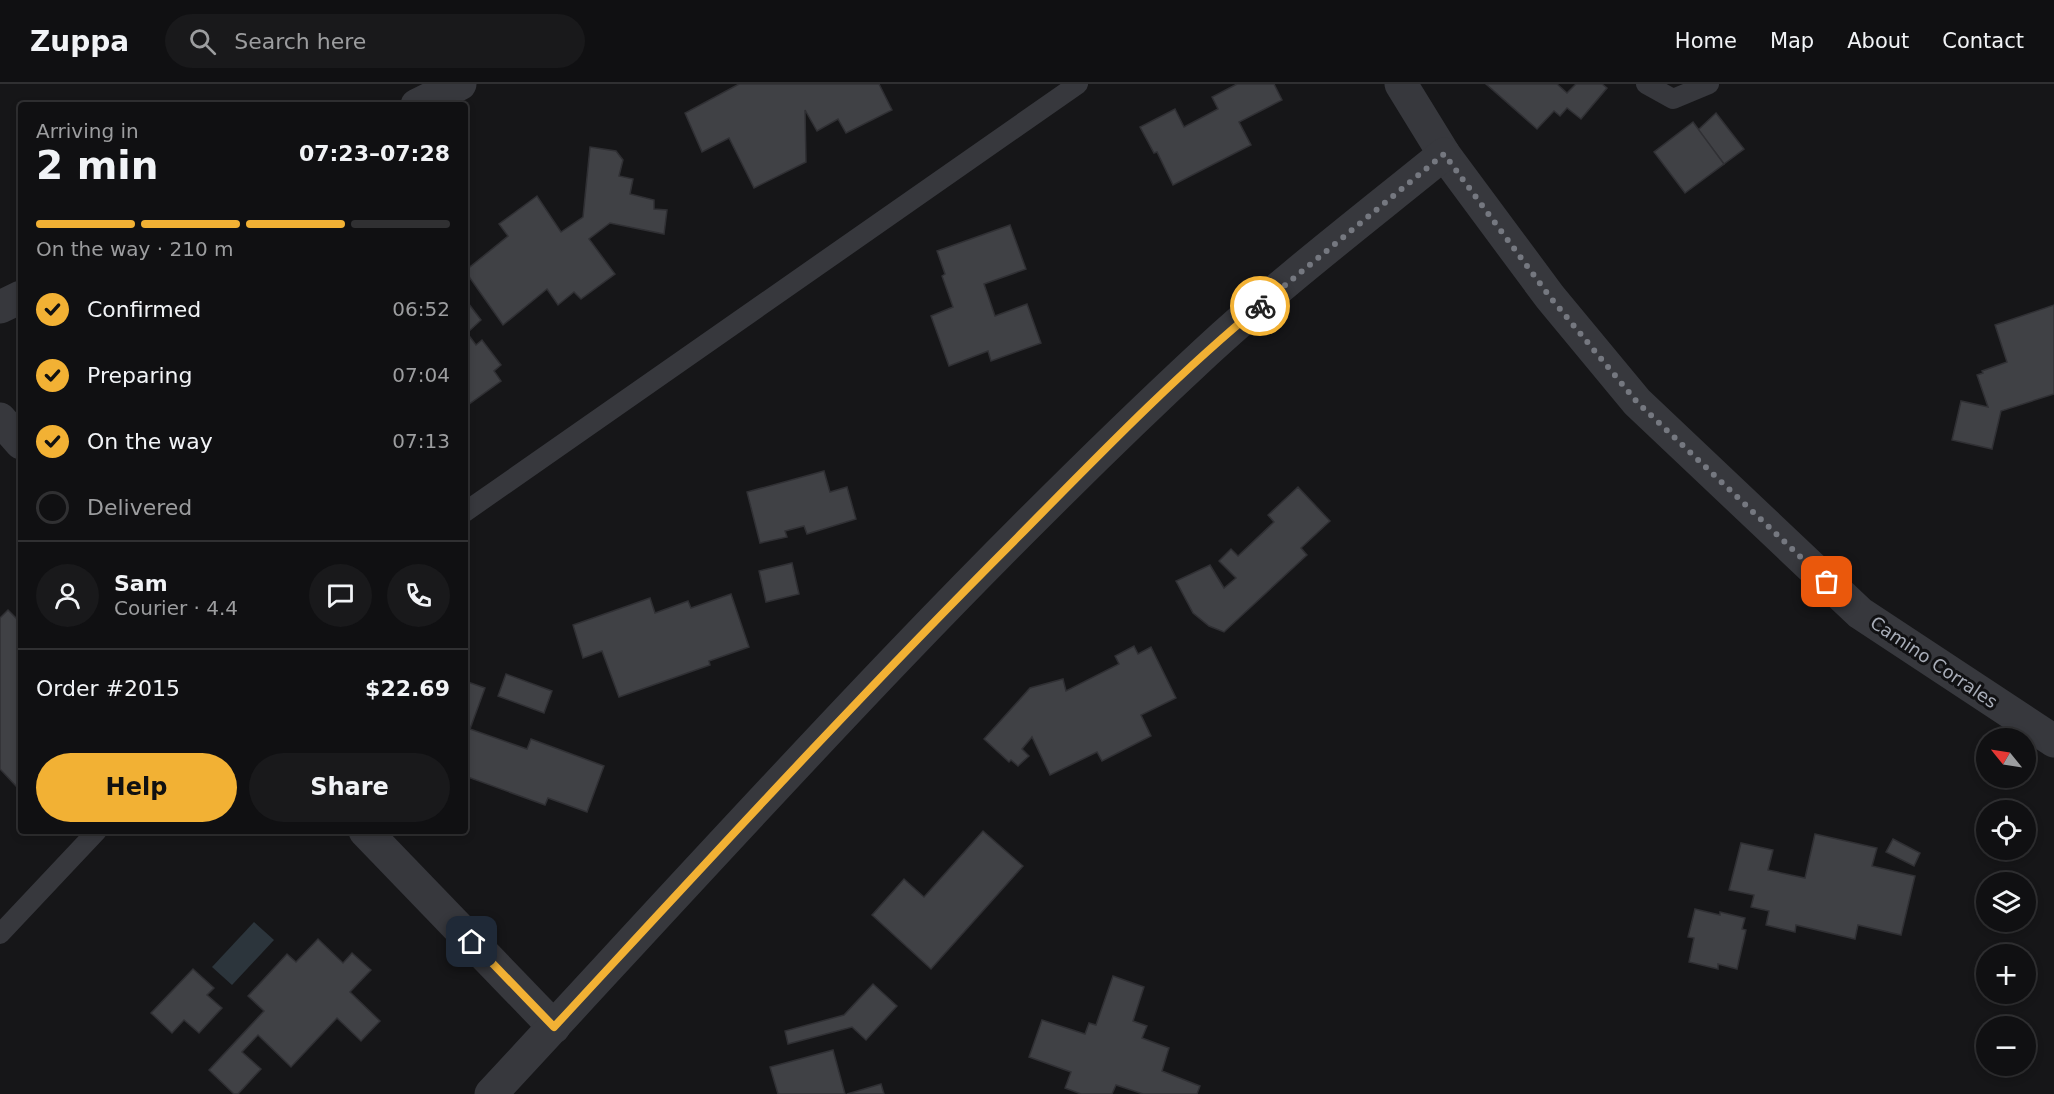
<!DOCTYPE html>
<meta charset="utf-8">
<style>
body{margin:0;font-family:"DejaVu Sans",sans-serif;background:#19191b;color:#f1f3f6;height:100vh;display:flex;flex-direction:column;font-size:22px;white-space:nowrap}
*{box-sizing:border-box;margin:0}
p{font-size:20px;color:#9c9d9f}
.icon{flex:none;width:33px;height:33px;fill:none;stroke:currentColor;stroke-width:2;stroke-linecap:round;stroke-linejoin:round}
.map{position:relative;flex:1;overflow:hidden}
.details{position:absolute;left:18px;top:18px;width:450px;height:732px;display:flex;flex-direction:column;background:#101012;border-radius:6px;box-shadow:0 3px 9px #0003,0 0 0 2px #303032}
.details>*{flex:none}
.needle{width:39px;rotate:300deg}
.fabs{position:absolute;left:1976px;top:644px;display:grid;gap:12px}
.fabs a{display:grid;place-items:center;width:60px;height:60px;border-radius:50%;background:#101012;box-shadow:0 3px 9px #0003,0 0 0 2px #303032;font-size:30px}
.pin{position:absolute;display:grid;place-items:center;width:51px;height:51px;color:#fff;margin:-26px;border-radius:12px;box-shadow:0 3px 9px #0006}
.courier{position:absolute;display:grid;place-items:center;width:60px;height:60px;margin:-30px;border:4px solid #f2b134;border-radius:50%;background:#fff;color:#222;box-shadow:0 2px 8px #0007}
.summary em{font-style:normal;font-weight:700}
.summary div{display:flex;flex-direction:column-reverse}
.summary{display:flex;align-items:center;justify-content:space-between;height:102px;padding:0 18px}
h1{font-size:39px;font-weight:700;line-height:45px}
.bar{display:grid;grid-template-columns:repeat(4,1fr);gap:9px 6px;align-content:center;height:72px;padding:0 18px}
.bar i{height:8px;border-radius:4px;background:#303032}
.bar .current{background:#f2b134}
.bar p{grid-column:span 4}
.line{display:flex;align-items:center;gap:15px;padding:0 18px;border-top:2px solid #303032}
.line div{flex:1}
.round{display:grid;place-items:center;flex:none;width:63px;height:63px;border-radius:32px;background:#19191b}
ol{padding:0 18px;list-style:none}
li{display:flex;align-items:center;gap:18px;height:66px}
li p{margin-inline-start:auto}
li .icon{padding:6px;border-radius:50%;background:#f2b134;color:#111;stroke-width:4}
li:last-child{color:#9c9d9f}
li i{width:33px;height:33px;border:3px solid #303032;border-radius:50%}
.button{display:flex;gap:12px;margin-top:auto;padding:12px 18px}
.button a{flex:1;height:69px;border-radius:36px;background:#f2b134;color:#111;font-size:24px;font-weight:700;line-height:69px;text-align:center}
.button a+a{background:#19191b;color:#f1f3f6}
header{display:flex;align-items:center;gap:36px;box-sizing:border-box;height:84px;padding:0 30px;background:#101012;border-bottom:2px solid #303032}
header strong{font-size:28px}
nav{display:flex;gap:33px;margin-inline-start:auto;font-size:21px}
.search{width:420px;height:54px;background:#19191b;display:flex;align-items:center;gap:15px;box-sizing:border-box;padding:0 21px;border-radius:33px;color:#9c9d9f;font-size:22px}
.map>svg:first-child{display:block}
.water{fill:#2c353c}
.building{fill:#404145;stroke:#303034;stroke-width:1.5}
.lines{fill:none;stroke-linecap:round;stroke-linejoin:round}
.lane{stroke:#37383d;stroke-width:20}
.street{stroke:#37383d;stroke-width:33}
.done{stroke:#757880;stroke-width:6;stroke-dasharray:0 10.8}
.route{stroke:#f2b134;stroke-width:8}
.labels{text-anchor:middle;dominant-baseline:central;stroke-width:6;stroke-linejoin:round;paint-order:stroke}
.street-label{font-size:18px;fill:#a8adb8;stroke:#111113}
</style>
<header>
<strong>Zuppa</strong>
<div class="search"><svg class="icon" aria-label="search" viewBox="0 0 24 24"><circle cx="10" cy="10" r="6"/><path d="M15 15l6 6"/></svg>Search here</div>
<nav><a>Home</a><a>Map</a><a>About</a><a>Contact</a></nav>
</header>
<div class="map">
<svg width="2054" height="1010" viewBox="0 0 2054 1010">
<rect width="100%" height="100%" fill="#161618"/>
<path class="water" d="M254 838 274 856 232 901 212 883Z"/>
<g class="building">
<path d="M739 0H879L892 26 846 49 838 35 817 47 805 26 806 78 754 104 729 54 702 68 685 29Z"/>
<path d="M1237 0H1274L1282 16 1239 38 1251 61 1173 101 1157 68 1154 69 1140 43 1175 25 1184 43 1218 25 1212 13Z"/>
<path d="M1486 0H1557L1567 9 1576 0H1602L1607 4 1581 35 1567 24 1560 32 1554 27 1537 45Z"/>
<path d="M1716 29 1744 65 1724 80 1698 46Z"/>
<path d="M1693 38 1724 80 1685 109 1654 68Z"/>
<path d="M590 63 616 67 623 76 619 92 633 95 630 110 654 116V125L667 126 664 150 610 139 589 155 615 190 581 215 574 208 558 221 547 205 503 241 465 187 508 152 499 140 537 112 561 148 583 133Z"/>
<path d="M1010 141 1026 185 984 200 995 232 1027 220 1041 259 991 277 988 267 949 282 931 232 953 223 942 192 945 190 937 167Z"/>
<path d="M465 215 481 236 467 249 476 261 482 256 501 281 494 287 501 297 465 323Z"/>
<path d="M2054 221V310L2001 327 1992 365 1952 356 1961 317 1988 323 1977 291 1983 289 1982 287 2007 278 1995 241Z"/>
<path d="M824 387 830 408 847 403 856 435 807 450 804 442 785 447 787 453 760 459 747 408Z"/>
<path d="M1298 403 1330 437 1301 464 1307 471 1224 548 1209 542 1193 529 1176 497 1210 481 1224 504 1236 494 1219 477 1231 465 1238 472 1274 438 1268 431Z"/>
<path d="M792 479 799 510 766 518 759 487Z"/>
<path d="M731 510 749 563 709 577 710 581 619 613 602 567 583 574 573 541 650 514 655 529 688 517 691 524Z"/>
<path d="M8 526 21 539V698L16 702 0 685V534Z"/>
<path d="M1134 562 1138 570 1151 563 1176 614 1141 631 1151 652 1102 677 1097 668 1050 691 1032 653 1022 665 1029 672 1018 682 1011 676 1009 678 984 655 1030 604 1063 595 1066 607 1119 580 1115 572Z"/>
<path d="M506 590 552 607 544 629 498 612Z"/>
<path d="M465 597 485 604 470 645 527 665 531 655 604 682 587 728 548 714 545 721 465 692Z"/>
<path d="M983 747 1023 782 931 885 872 831 904 795 924 813Z"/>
<path d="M1815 750 1877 764 1872 782 1915 792 1901 851 1858 841 1855 855 1796 841 1795 848 1766 841 1769 827 1751 823 1754 811 1729 806 1741 759 1773 766 1768 786 1805 794Z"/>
<path d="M1893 755 1920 769 1914 782 1886 768Z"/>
<path d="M1695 825 1720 831V828L1745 834 1742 845 1746 846 1737 885 1718 880V885L1689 878 1694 854 1688 853Z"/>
<path d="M318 855 343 879 352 869 371 886 350 908 380 937 361 957 337 934 291 983 258 951 242 968 261 985 238 1010H234L209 986 264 927 248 912 287 870 296 878Z"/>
<path d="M193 885 214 904 207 911 222 924 199 949 184 936 172 949 151 929Z"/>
<path d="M1113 892 1144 903 1133 937 1147 942 1142 954 1169 964 1162 987 1200 1002 1197 1010H1143L1116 1001 1112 1010H1081L1065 1004 1071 988 1029 973 1042 936 1085 950 1089 939 1096 941Z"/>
<path d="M873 900 897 922 866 956 852 943 788 960 785 947 844 931Z"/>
<path d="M833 966 845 1010H778L770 983Z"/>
<path d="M881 1000 884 1010H847Z"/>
</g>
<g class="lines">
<g class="lane">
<path d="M1646 0 1673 15 1709 0"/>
<path d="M465 428 1078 0"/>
<path d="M0 850 97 747"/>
</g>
<g class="street">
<path d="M1401 0 1444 70 1550 213 1637 318 1860 529 2054 657"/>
<path d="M417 21 460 0"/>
<path d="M0 223 21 213"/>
<path d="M0 335 21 359"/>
<path d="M365 747 554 943"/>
<path d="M491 1010C725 758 954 502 1206 268 1282 198 1364 135 1444 70"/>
</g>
</g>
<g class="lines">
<path class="done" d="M1260 222 1444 70 1550 213 1637 318 1827 498"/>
<path class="route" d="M472 858 554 943C707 778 859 612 1018 453 1096 374 1174 293 1260 222"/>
</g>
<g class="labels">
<g class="street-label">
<text transform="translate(1934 578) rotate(34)">Camino Corrales</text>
</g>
</g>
</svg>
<div class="fabs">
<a><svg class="needle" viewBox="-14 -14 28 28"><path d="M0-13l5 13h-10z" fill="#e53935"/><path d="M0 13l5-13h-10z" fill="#9c9d9f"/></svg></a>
<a><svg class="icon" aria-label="locate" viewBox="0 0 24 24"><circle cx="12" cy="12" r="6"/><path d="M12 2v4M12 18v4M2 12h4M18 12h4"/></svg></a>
<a><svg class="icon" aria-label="layers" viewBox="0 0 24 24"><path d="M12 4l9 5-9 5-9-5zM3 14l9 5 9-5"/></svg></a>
<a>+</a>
<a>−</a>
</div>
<div class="pin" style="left:1827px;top:498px;background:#ea580c"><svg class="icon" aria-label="bag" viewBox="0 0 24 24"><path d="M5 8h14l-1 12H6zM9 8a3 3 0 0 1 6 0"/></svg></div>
<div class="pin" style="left:472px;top:858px;background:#1f2937"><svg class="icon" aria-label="home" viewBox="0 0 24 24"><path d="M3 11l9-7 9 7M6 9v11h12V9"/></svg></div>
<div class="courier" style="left:1260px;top:222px"><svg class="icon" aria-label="bike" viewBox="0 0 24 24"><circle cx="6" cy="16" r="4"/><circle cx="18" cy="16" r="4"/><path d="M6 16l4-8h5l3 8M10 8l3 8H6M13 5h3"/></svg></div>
<section class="details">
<div class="summary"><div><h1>2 min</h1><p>Arriving in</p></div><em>07:23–07:28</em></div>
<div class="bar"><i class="current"></i><i class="current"></i><i class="current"></i><i></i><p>On the way · 210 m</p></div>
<ol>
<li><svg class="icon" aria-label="check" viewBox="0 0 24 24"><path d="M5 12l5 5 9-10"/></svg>Confirmed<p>06:52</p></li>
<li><svg class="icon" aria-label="check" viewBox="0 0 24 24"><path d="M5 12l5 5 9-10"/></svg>Preparing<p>07:04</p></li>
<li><svg class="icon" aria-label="check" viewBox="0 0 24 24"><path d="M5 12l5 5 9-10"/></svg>On the way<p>07:13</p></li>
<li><i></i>Delivered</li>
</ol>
<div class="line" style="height:108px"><a class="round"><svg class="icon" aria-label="person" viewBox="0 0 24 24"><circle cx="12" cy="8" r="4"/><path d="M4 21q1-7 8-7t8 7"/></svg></a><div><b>Sam</b><p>Courier · 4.4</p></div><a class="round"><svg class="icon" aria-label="chat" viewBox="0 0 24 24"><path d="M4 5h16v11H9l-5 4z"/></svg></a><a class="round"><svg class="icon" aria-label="phone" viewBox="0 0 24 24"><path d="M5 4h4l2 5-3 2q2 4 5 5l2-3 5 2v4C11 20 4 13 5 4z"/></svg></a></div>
<div class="line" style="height:78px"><div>Order #2015</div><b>$22.69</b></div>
<div class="button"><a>Help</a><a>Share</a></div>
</section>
</div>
